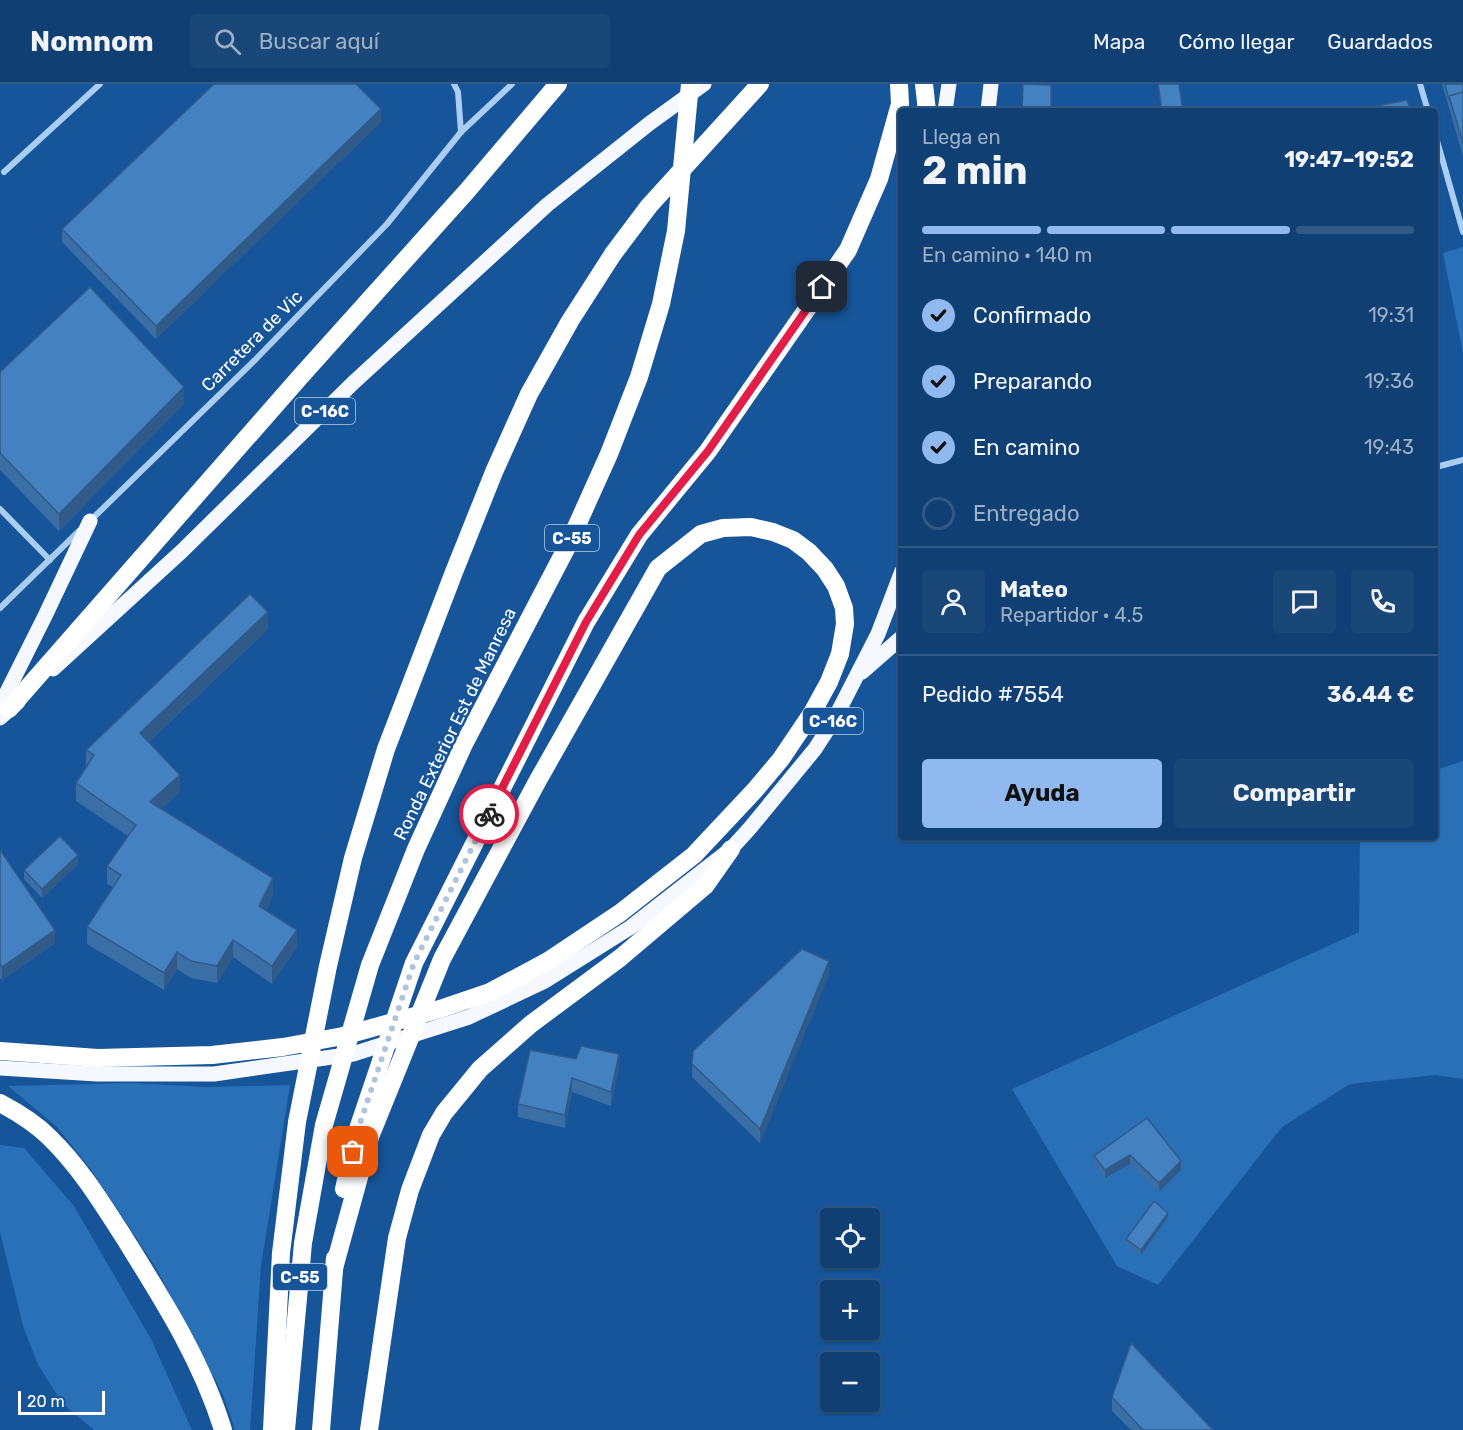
<!DOCTYPE html>
<html lang="es">
<meta charset="utf-8">
<style>
body{margin:0;font-family:Rubik,sans-serif;background:#194778;color:#f1f3f6;height:100vh;display:flex;flex-direction:column;font-size:22px;white-space:nowrap}
*{box-sizing:border-box;margin:0}
p{font-size:20px;color:#9cafc4}
.icon{flex:none;width:33px;height:33px;fill:none;stroke:currentColor;stroke-width:2;stroke-linecap:round;stroke-linejoin:round}
.map{position:relative;flex:1;overflow:hidden}
.sheet{position:absolute;left:898px;top:24px;width:540px;height:732px;display:flex;flex-direction:column;background:#104073;border-radius:6px;box-shadow:0 2px 4px #0004,0 0 0 2px #305985}
.sheet>*{flex:none}
.controls{position:absolute;left:820px;top:1124px;display:grid;gap:12px}
.controls a{display:grid;place-items:center;width:60px;height:60px;border-radius:6px;background:#104073;box-shadow:0 2px 4px #0004,0 0 0 2px #305985;font-size:30px}
.scale{position:absolute;left:18px;bottom:15px;width:87px;box-sizing:border-box;padding-left:6px;border:3px solid #fff;border-top:0;font-size:16px;line-height:21px;white-space:nowrap;color:#fff;-webkit-text-stroke:4px #165599;paint-order:stroke}
.pin{position:absolute;display:grid;place-items:center;width:51px;height:51px;color:#fff;margin:-26px;border-radius:12px;box-shadow:0 3px 9px #0006}
.courier{position:absolute;display:grid;place-items:center;width:60px;height:60px;margin:-30px;border:4px solid #e11d48;border-radius:50%;background:#fff;color:#222;box-shadow:0 2px 8px #0007}
.headline em{font-style:normal;font-weight:700}
.headline div{display:flex;flex-direction:column-reverse}
.headline{display:flex;align-items:center;justify-content:space-between;height:102px;padding:0 24px}
h1{font-size:39px;font-weight:700;line-height:45px}
.bar{display:grid;grid-template-columns:repeat(4,1fr);gap:9px 6px;align-content:center;height:72px;padding:0 24px}
.bar i{height:8px;border-radius:4px;background:#305985}
.bar .selected{background:#90b9f0}
.bar p{grid-column:span 4}
.line{display:flex;align-items:center;gap:15px;padding:0 24px;border-top:2px solid #305985}
.line div{flex:1}
.round{display:grid;place-items:center;flex:none;width:63px;height:63px;border-radius:6px;background:#194778}
ol{padding:0 24px;list-style:none}
li{display:flex;align-items:center;gap:18px;height:66px}
li p{margin-inline-start:auto}
li .icon{padding:6px;border-radius:50%;background:#90b9f0;color:#111;stroke-width:4}
li:last-child{color:#9cafc4}
li i{width:33px;height:33px;border:3px solid #305985;border-radius:50%}
.button{display:flex;gap:12px;margin-top:auto;padding:12px 24px}
.button a{flex:1;height:69px;border-radius:6px;background:#90b9f0;color:#111;font-size:24px;font-weight:700;line-height:69px;text-align:center}
.button a+a{background:#194778;color:#f1f3f6}
header{display:flex;align-items:center;gap:36px;box-sizing:border-box;height:84px;padding:0 30px;background:#104073;border-bottom:2px solid #305985}
header strong{font-size:28px}
nav{display:flex;gap:33px;margin-inline-start:auto;font-size:21px}
.search{width:420px;height:54px;background:#194778;display:flex;align-items:center;gap:15px;box-sizing:border-box;padding:0 21px;border-radius:6px;color:#9cafc4;font-size:22px}
.map>svg:first-child{display:block}
.green{fill:#2a70b6}
.lines{fill:none;stroke-linecap:round;stroke-linejoin:round}
.street{stroke:#aacef2;stroke-width:6}
.primary{stroke:#f5f9ff;stroke-width:15}
.highway{stroke:#fff;stroke-width:18}
.wall{fill:#3a6fa6}
.shaded-wall{fill:#305a87}
.building{fill:#4481c1;stroke:#305a87;stroke-width:1.5}
.done{stroke:#adc4db;stroke-width:6;stroke-dasharray:0 10.8}
.route{stroke:#e11d48;stroke-width:8}
.labels{text-anchor:middle;dominant-baseline:central;stroke-width:5;stroke-linejoin:round;paint-order:stroke}
.shield{fill:#165599;stroke:#b9cce0;stroke-width:1.5}
.shield-label{font-size:16px;font-weight:bold;fill:#fff}
.street-label{font-size:18px;fill:#fff;stroke:#165599}
</style>
<header>
<strong>Nomnom</strong>
<div class="search"><svg class="icon" aria-label="search" viewBox="0 0 24 24"><circle cx="10" cy="10" r="6"/><path d="M15 15l6 6"/></svg>Buscar aquí</div>
<nav><a>Mapa</a><a>Cómo llegar</a><a>Guardados</a></nav>
</header>
<div class="map">
<svg width="1463" height="1346" viewBox="0 0 1463 1346">
<rect width="100%" height="100%" fill="#165599"/>
<g class="green">
<path d="M1463 163V269L1443 169Z"/>
<path d="M1463 677V995L1435 991 1350 1000 1282 1043 1158 1201 1117 1182 1012 1005 1359 848 1360 753H1436V686Z"/>
<path d="M131 999 208 1003 290 1001 261 1182 250 1346H235L223 1311 156 1184 92 1087 57 1043 8 1002Z"/>
<path d="M0 1061 24 1064 74 1122 151 1255 192 1346H94L63 1320 38 1281 23 1242 0 1148Z"/>
</g>
<g class="lines">
<g class="street">
<path d="M454 0 458 8 461 48"/>
<path d="M1420 0 1428 27"/>
<path d="M1436 53 1463 148"/>
<path d="M4 88 100 0"/>
<path d="M1436 383 1463 376"/>
<path d="M0 425 50 476"/>
<path d="M91 436 255 276 387 140 461 48 512 0"/>
<path d="M0 524 79 447"/>
</g>
<g class="primary">
<path d="M945 27 949 0"/>
<path d="M988 27 991 0"/>
<path d="M53 585 182 467 353 299 547 121 650 39 704 0"/>
<path d="M862 588 902 553"/>
<path d="M0 622 45 532 90 437"/>
<path d="M0 634 18 618"/>
<path d="M0 984 97 990H214L353 970 469 933 545 897 631 843 731 765 750 744 815 665 835 634 878 550 902 487"/>
</g>
<g class="highway">
<path d="M924 0 927 27"/>
<path d="M9 625 300 293 467 107 558 0"/>
<path d="M0 967 98 974 212 971 283 963 343 952 440 925 490 908 548 877 620 829 694 771 755 706 781 675 812 629 829 598 840 570 845 540 844 524 836 502 825 485 809 468 793 456 773 448 751 443 723 444 701 450 658 484 537 698 442 875 370 1053 334 1184"/>
<path d="M0 1019C17 1028 35 1039 49 1053 80 1083 102 1119 125 1155 163 1216 202 1277 223 1346"/>
<path d="M344 1105 357 1048 414 879 586 538 639 451 708 367 848 166 879 95 900 20 899 0"/>
<path d="M272 1346 281 1169 297 1038 328 882 353 774 386 665 454 488 494 388 529 310 570 237 613 170 649 122 760 0"/>
<path d="M286 1346 303 1159 324 1041 370 881 416 765 464 660 569 459 609 370 639 293 661 220 676 147 690 0"/>
<path d="M321 1346 335 1174"/>
<path d="M369 1346 397 1154 410 1106 431 1051 444 1029 480 985 531 940 620 874 705 802 731 765"/>
</g>
</g>
<g class="wall">
<path d="M1158 0H1179L1183 27H1161Z"/>
<path d="M1442 0H1463V72Z"/>
<path d="M381 38 156 255 62 158V145Z"/>
<path d="M0 288 184 320 59 447 0 386Z"/>
<path d="M268 545 149 658 180 708 161 725 273 811 266 826 297 863 272 900 233 873 217 899 191 894 177 885 164 906 87 860V843L113 803 107 800V782L128 752 76 717V699L86 683V666Z"/>
<path d="M0 766 55 859 2 896 0 894Z"/>
<path d="M78 780 42 814 24 795V786Z"/>
<path d="M829 890 760 1059 692 993 693 967Z"/>
<path d="M530 966 619 983 611 1022 572 1008 565 1044 518 1033V1020Z"/>
<path d="M1147 1034 1181 1086 1159 1108 1130 1080 1105 1094 1094 1081V1072Z"/>
<path d="M1168 1133 1141 1171 1126 1160V1155Z"/>
<path d="M1112 1313 1213 1346H1131L1112 1327Z"/>
</g>
<g class="shaded-wall">
<path d="M381 25V38L156 255V242Z"/>
<path d="M184 303V320L59 447V430Z"/>
<path d="M268 528V545L140 666V649Z"/>
<path d="M180 691V708L150 735V718Z"/>
<path d="M78 771V780L42 814V805Z"/>
<path d="M273 794V811L259 839V822Z"/>
<path d="M55 846V859L2 896V883Z"/>
<path d="M297 846V863L272 900V882Z"/>
<path d="M233 856V873L217 899V882Z"/>
<path d="M177 868V885L164 906V889Z"/>
<path d="M829 877V890L760 1059V1045Z"/>
<path d="M619 970V983L611 1022V1008Z"/>
<path d="M572 994V1008L565 1044V1031Z"/>
<path d="M1130 1071V1080L1105 1094V1086Z"/>
<path d="M1181 1077V1086L1159 1108V1099Z"/>
<path d="M1168 1129V1133L1141 1171V1166Z"/>
</g>
<g class="building">
<path d="M214 0H356L381 25 156 242 62 145Z"/>
<path d="M1023 0 1051 1V27H1022Z"/>
<path d="M1158 0H1179L1183 27H1162Z"/>
<path d="M1445 0H1463V8L1449 12V16Z"/>
<path d="M1463 8V59L1449 12Z"/>
<path d="M1407 16 1411 27H1351Z"/>
<path d="M90 203 184 303 59 430 0 369V288Z"/>
<path d="M250 510 268 528 140 649 180 691 150 718 273 794 259 822 297 846 272 882 233 856 217 882 191 877 177 868 164 889 87 843 121 791 107 782 136 741 76 699 94 671 86 666Z"/>
<path d="M60 752 78 771 42 805 24 786Z"/>
<path d="M0 766 55 846 2 883 0 880Z"/>
<path d="M802 865 829 877 760 1045 692 980 693 967Z"/>
<path d="M581 962 619 970 611 1008 572 994 565 1031 518 1020 530 966 576 975Z"/>
<path d="M1147 1034 1181 1077 1159 1099 1130 1071 1105 1086 1094 1072Z"/>
<path d="M1154 1117 1168 1129 1141 1166 1126 1155Z"/>
<path d="M1131 1259 1213 1346H1143L1112 1313Z"/>
</g>
<g class="lines">
<path class="done" d="M353 1068 357 1048 414 879 489 730"/>
<path class="route" d="M489 730 586 538 639 451 708 367 822 203"/>
</g>
<g class="labels">
<g class="shield">
<rect x="295" y="314" width="60" height="26" rx="4.5"/>
<rect x="545" y="441" width="54" height="26" rx="4.5"/>
<rect x="803" y="624" width="60" height="26" rx="4.5"/>
<rect x="273" y="1180" width="54" height="26" rx="4.5"/>
</g>
<g class="shield-label">
<text x="325" y="327">C-16C</text>
<text x="572" y="454">C-55</text>
<text x="833" y="637">C-16C</text>
<text x="300" y="1193">C-55</text>
</g>
<g class="street-label">
<text transform="translate(252 257) rotate(-45)">Carretera de Vic</text>
<text transform="translate(455 640) rotate(-64)">Ronda Exterior Est de Manresa</text>
</g>
</g>
</svg>
<div class="controls">
<a><svg class="icon" aria-label="locate" viewBox="0 0 24 24"><circle cx="12" cy="12" r="6"/><path d="M12 2v4M12 18v4M2 12h4M18 12h4"/></svg></a>
<a>+</a>
<a>−</a>
</div>
<div class="scale">20 m</div>
<div class="pin" style="left:353px;top:1068px;background:#ea580c"><svg class="icon" aria-label="bag" viewBox="0 0 24 24"><path d="M5 8h14l-1 12H6zM9 8a3 3 0 0 1 6 0"/></svg></div>
<div class="pin" style="left:822px;top:203px;background:#1f2937"><svg class="icon" aria-label="home" viewBox="0 0 24 24"><path d="M3 11l9-7 9 7M6 9v11h12V9"/></svg></div>
<div class="courier" style="left:489px;top:730px"><svg class="icon" aria-label="bike" viewBox="0 0 24 24"><circle cx="6" cy="16" r="4"/><circle cx="18" cy="16" r="4"/><path d="M6 16l4-8h5l3 8M10 8l3 8H6M13 5h3"/></svg></div>
<section class="sheet">
<div class="headline"><div><h1>2 min</h1><p>Llega en</p></div><em>19:47–19:52</em></div>
<div class="bar"><i class="selected"></i><i class="selected"></i><i class="selected"></i><i></i><p>En camino · 140 m</p></div>
<ol>
<li><svg class="icon" aria-label="check" viewBox="0 0 24 24"><path d="M5 12l5 5 9-10"/></svg>Confirmado<p>19:31</p></li>
<li><svg class="icon" aria-label="check" viewBox="0 0 24 24"><path d="M5 12l5 5 9-10"/></svg>Preparando<p>19:36</p></li>
<li><svg class="icon" aria-label="check" viewBox="0 0 24 24"><path d="M5 12l5 5 9-10"/></svg>En camino<p>19:43</p></li>
<li><i></i>Entregado</li>
</ol>
<div class="line" style="height:108px"><a class="round"><svg class="icon" aria-label="person" viewBox="0 0 24 24"><circle cx="12" cy="8" r="4"/><path d="M4 21q1-7 8-7t8 7"/></svg></a><div><b>Mateo</b><p>Repartidor · 4.5</p></div><a class="round"><svg class="icon" aria-label="chat" viewBox="0 0 24 24"><path d="M4 5h16v11H9l-5 4z"/></svg></a><a class="round"><svg class="icon" aria-label="phone" viewBox="0 0 24 24"><path d="M5 4h4l2 5-3 2q2 4 5 5l2-3 5 2v4C11 20 4 13 5 4z"/></svg></a></div>
<div class="line" style="height:78px"><div>Pedido #7554</div><b>36.44 €</b></div>
<div class="button"><a>Ayuda</a><a>Compartir</a></div>
</section>
</div>
